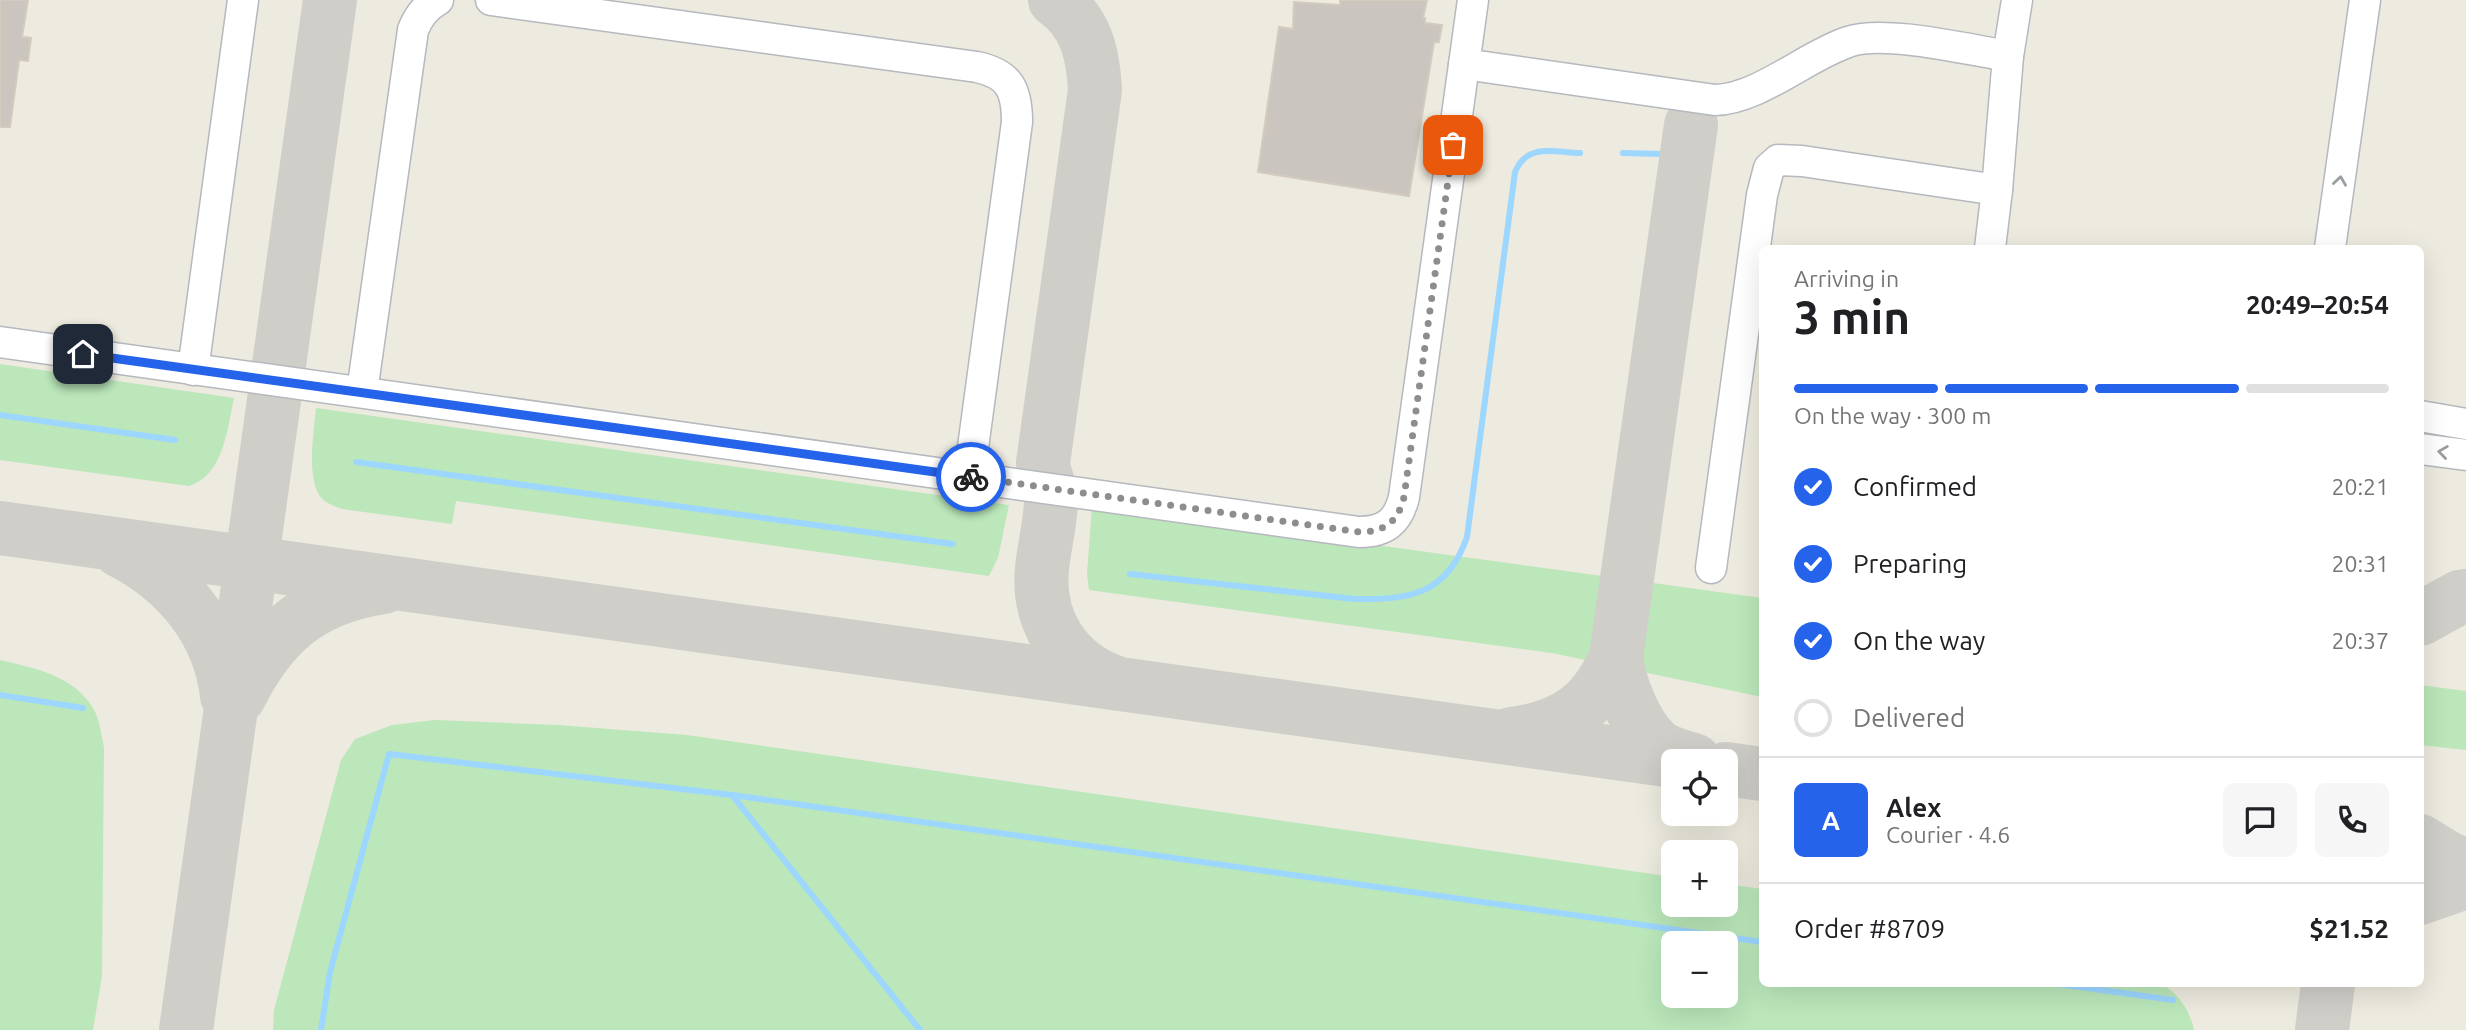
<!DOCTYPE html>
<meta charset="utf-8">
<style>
body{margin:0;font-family:Ubuntu,sans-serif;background:#f6f6f6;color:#202124;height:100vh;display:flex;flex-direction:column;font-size:26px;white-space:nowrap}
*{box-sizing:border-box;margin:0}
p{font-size:23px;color:#757577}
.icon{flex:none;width:38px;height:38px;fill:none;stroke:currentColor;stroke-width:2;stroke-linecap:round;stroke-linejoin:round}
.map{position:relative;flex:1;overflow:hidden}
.sheet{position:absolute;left:1759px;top:245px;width:665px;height:742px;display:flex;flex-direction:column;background:#fff;border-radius:10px;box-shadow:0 7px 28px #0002}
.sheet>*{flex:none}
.buttons{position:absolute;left:1661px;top:749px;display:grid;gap:14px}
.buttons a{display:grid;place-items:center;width:77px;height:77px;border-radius:10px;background:#fff;box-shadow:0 7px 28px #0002;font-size:35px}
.pin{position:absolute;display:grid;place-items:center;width:60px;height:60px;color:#fff;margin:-30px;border-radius:14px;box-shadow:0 4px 10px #0006}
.courier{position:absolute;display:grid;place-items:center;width:70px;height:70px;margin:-35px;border:5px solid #2563eb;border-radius:50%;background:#fff;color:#222;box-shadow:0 2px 9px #0007}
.head em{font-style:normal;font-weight:700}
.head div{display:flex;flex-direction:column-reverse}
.head{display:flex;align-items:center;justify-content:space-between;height:119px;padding:0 35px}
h1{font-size:46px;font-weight:700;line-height:52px}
.bar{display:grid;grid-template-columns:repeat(4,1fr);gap:10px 7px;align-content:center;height:84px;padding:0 35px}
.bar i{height:9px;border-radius:5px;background:#e0e0e0}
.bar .on{background:#2563eb}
.bar p{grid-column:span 4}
.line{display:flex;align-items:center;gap:18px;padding:0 35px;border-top:2px solid #e0e0e0}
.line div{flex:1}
.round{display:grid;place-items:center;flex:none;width:74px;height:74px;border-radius:10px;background:#f6f6f6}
ol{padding:0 35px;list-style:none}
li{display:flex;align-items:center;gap:21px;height:77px}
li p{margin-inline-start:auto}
li .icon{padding:7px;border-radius:50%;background:#2563eb;color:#fff;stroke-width:4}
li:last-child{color:#757577}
li i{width:38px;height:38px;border:4px solid #e0e0e0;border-radius:50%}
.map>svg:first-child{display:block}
.green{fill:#bbe7ba;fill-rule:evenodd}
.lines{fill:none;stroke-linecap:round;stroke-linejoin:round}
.stream{stroke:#9dd6ff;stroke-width:6}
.taxiway{stroke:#d0cec9;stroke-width:54}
.building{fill:#cac6bf;stroke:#d2cbbe;stroke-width:2}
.minor-casing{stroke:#b5b8be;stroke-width:33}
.minor{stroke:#fff;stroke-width:30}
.oneway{stroke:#9b9ea1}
.done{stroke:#8c8e8e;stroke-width:7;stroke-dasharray:0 12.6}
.route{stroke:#2563eb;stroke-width:9}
</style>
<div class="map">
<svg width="2466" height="1030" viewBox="0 0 2466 1030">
<rect width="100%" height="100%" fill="#edeadf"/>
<g class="green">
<path d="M0 364 234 398C227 429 224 475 189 486L0 460Z"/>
<path d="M316 408 1009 505 998 558 989 576 456 501 452 524 342 509C337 507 331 505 326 502 304 487 314 432 316 408Z"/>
<path d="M1092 506 1762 598V697L1552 653 1089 590 1087 574Z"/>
<path d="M0 660C34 668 76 676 94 710 100 720 101 736 104 747L102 976 93 1030H0Z"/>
<path d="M2420 685 2466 691V750L2420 745Z"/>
<path d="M435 720 558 725 687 735 1673 877V905H1726V884L1762 889V984H2162C2179 994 2190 1011 2194 1030H273L274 1010 341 760 355 739 392 725ZM1726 943V996H1673V943Z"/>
</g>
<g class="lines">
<g class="stream">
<path d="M1623 153 1660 154"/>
<path d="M0 415 175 440"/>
<path d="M356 462 953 544"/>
<path d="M1130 574 1354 599C1409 600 1447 595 1467 537L1515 172C1527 143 1553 152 1580 153"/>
<path d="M0 695 83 708"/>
<path d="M732 795 920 1030"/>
<path d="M2058 984 2173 1000"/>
<path d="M321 1030 330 972 389 754 732 795 1762 942"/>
</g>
<g class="taxiway">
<path d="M1055 0C1086 22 1093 53 1095 90L1043 463C1044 475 1051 487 1051 499 1051 522 1044 546 1042 569 1037 620 1065 665 1114 682"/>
<path d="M1691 125 1616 657C1619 684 1636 728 1658 746 1668 753 1683 757 1694 760"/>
<path d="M0 528 1673 761"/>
<path d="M119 550C177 579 220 631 227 696"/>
<path d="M2420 619 2460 597 2466 596"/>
<path d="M239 697C271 633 310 598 383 587"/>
<path d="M1511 734C1565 727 1594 707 1616 657"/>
<path d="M1726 769 1762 774"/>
<path d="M2420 841 2444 856 2466 867"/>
<path d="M2420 898 2466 882"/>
<path d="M186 1030 330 0"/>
<path d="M2322 1030 2328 984"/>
</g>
</g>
<g class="building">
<path d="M0 0H28L22 37 31 38 28 61 19 60 10 127H0Z"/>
<path d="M1340 0H1427L1423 18H1425V23L1442 25 1439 42H1434L1409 196 1258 172 1279 27 1293 29 1294 2 1340 5Z"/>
</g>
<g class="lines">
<g class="minor-casing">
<g id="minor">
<path d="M491 0 977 67C1009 74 1017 89 1017 122L969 477"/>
<path d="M1464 64 1715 100C1759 99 1806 56 1848 42 1884 29 1969 50 2008 56"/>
<path d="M1990 248 1997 190"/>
<path d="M2330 248 2365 0"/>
<path d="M0 342 1359 532C1385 532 1398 522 1404 497L1473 0"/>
<path d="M193 370 243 0"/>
<path d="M362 392 413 30C418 17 425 7 438 0"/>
<path d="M2420 416 2466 424"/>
<path d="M2420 449 2466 455"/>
<path d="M1711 568 1762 195 1769 168 1778 160 1802 161 1997 190 2008 56 2017 0"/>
</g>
</g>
<use href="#minor" class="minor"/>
</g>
<defs><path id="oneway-chevron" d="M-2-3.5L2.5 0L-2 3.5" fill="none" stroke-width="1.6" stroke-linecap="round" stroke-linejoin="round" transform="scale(1.75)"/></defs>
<g class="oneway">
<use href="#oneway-chevron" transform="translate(2340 181) rotate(-82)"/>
<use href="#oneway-chevron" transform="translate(2443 452) rotate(-172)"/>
</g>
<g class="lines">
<path class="done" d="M971 477 1359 532C1385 532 1398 522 1404 497L1453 145"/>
<path class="route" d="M83 354 971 477"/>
</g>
</svg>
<div class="buttons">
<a><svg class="icon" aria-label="locate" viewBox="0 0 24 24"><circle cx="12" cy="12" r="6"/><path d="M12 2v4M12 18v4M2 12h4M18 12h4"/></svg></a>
<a>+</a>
<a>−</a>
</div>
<div class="pin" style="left:1453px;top:145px;background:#ea580c"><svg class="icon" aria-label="bag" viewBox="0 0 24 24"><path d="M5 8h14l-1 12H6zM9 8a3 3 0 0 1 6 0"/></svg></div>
<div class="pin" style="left:83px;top:354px;background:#1f2937"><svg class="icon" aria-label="home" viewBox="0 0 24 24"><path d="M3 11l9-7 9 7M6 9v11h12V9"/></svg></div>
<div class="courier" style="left:971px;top:477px"><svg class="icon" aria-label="bike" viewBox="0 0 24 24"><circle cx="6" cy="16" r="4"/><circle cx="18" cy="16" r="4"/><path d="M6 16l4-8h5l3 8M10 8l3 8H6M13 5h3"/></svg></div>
<section class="sheet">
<div class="head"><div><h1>3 min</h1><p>Arriving in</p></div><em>20:49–20:54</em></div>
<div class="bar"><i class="on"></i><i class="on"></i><i class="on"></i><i></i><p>On the way · 300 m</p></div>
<ol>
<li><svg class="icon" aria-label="check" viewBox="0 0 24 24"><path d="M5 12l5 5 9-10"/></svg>Confirmed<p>20:21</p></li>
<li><svg class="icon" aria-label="check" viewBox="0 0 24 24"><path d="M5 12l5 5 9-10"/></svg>Preparing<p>20:31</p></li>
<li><svg class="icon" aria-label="check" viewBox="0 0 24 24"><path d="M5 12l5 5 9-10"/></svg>On the way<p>20:37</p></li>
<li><i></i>Delivered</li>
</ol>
<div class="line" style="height:126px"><b class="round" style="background:#2563eb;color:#fff">A</b><div><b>Alex</b><p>Courier · 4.6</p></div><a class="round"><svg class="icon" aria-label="chat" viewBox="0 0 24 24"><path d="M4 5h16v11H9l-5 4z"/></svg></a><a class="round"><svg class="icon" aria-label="phone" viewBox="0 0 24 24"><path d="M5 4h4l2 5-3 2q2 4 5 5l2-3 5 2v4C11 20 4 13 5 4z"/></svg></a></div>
<div class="line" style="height:91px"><div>Order #8709</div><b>$21.52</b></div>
</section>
</div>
